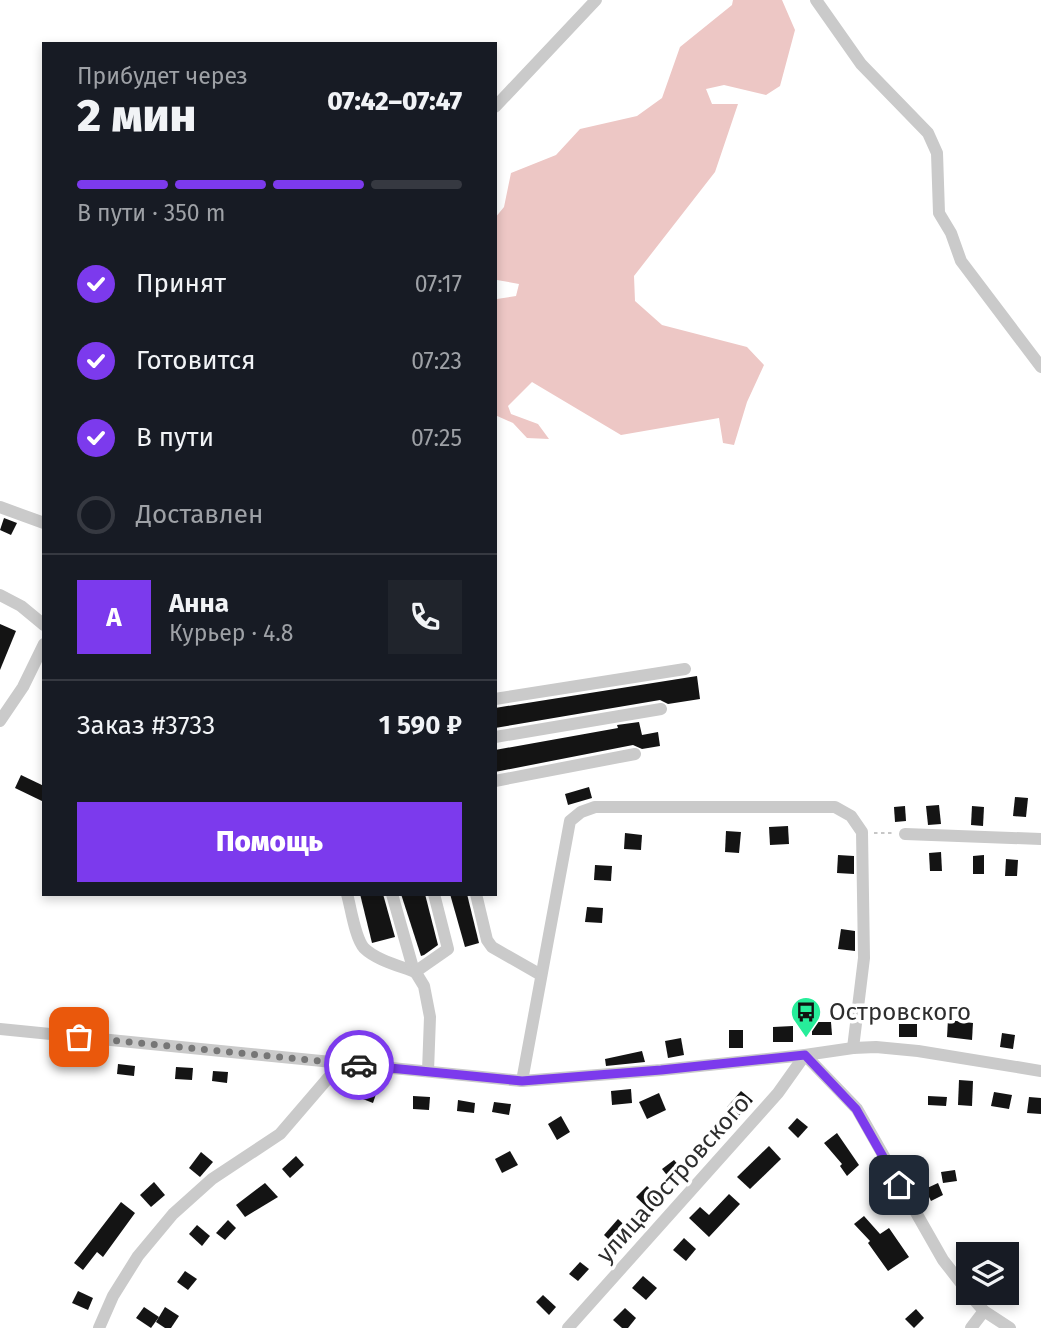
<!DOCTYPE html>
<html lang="ru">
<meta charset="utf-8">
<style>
body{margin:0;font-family:"Fira Sans",sans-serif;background:#20242c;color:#f1f3f6;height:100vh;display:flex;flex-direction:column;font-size:26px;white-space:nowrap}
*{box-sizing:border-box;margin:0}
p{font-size:23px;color:#9ea1a6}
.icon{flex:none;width:38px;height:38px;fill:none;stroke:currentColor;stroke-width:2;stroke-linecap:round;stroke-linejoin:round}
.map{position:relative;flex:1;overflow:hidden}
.drawer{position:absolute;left:42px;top:42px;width:455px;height:854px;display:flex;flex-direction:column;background:#171b24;border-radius:0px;box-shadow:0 4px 10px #0003}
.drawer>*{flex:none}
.fabs{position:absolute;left:956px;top:1242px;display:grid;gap:14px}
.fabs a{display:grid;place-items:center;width:63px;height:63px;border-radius:0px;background:#171b24;box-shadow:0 4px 10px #0003;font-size:35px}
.pin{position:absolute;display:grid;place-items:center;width:60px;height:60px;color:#fff;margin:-30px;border-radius:14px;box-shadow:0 4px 10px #0006}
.courier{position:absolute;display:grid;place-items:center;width:70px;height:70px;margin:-35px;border:5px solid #7c3aed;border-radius:50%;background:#fff;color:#222;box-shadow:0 2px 9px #0007}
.headline em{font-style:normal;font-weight:800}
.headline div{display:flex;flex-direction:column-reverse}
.headline{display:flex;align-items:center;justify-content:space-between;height:119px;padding:0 35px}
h1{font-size:46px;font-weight:800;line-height:52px}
.bar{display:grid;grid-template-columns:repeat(4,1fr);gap:10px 7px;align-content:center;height:84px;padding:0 35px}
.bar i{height:9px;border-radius:5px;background:#363941}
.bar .selected{background:#7c3aed}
.bar p{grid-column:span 4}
.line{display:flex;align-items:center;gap:18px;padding:0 35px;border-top:2px solid #363941}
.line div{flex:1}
.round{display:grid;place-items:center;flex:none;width:74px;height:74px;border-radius:0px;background:#20242c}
ol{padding:0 35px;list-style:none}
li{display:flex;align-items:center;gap:21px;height:77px}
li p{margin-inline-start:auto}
li .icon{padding:7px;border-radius:50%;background:#7c3aed;color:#fff;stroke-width:4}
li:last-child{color:#9ea1a6}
li i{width:38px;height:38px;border:4px solid #363941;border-radius:50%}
.primary-button{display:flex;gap:14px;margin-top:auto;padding:14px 35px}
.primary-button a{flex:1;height:80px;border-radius:0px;background:#7c3aed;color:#fff;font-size:28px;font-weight:800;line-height:80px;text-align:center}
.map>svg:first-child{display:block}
.water{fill:#edc7c5}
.building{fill:#141414}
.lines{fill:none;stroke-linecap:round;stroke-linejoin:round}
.path{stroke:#c7c7c7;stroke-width:2;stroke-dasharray:3.5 3.5;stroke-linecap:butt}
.minor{stroke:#cacaca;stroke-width:12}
.done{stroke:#767676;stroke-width:7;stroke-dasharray:0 12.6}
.route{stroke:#7c3aed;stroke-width:9}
.labels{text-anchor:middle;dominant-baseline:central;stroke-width:7;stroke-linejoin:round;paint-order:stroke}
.poi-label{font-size:24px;fill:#2d2d2d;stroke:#fff;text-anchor:start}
.street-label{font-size:24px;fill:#2d2d2d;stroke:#fff}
</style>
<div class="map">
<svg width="1041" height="1328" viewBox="0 0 1041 1328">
<rect width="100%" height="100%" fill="#fff"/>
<path class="water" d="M733 0H782L795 30 780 86 766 95 724 85 706 89 712 104H738L715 172 634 276 635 301 662 325 747 347 764 365 747 402 734 445 723 443 719 418 621 435 532 382 508 406 511 414 538 424 549 439 527 438 513 423 495 415V305L497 299 516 296 519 284 497 280 495 275V218L504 207 511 173 556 155 580 129 637 116 662 98 680 47 732 5Z"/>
<g class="building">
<path d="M4 518 17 523 11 535 0 530Z"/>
<path d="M0 624 16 631 0 670Z"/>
<path d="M697 676 700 699 668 704 660 700 495 728V708Z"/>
<path d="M639 722 642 735 658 732 660 746 642 749 633 745 495 772V750L618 728 617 725Z"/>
<path d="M21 775 44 786V802L15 788Z"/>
<path d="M589 787 592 798 568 805 565 794Z"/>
<path d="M1015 797 1028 798 1026 817 1013 816Z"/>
<path d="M939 805 941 824 928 825 926 806Z"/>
<path d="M905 806 906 821 895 822 894 807Z"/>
<path d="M972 806 984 807 983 826 971 825Z"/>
<path d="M788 826 789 844 770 845 769 827Z"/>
<path d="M726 831 741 832 739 853 725 852Z"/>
<path d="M625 833 642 835 641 850 624 849Z"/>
<path d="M941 852 942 871H930L929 853Z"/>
<path d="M838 855 854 856V874L837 873Z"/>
<path d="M984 855V874H973V856Z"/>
<path d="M1006 859 1018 860 1017 876H1005Z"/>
<path d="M595 865 612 866 611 881 594 880Z"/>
<path d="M360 894H383L395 937 372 943Z"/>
<path d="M401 894H425L438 945 424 955 421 956Z"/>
<path d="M450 894H467L479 943 465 947Z"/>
<path d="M587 907 603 908 602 923 585 922Z"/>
<path d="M841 929 855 931V951L838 949Z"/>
<path d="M948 1020 973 1023 972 1040 947 1037Z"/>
<path d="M812 1022H831L832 1035H812Z"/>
<rect x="899" y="1024" width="18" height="13"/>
<path d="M793 1026V1042H773V1027Z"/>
<rect x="729" y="1030" width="14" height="18"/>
<path d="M1002 1033 1015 1035 1013 1049 1000 1047Z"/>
<path d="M681 1038 684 1055 668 1058 665 1041Z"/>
<path d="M642 1051 645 1062 606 1066 605 1059Z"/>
<path d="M118 1064 135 1066 134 1076 117 1074Z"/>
<path d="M176 1067 193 1068 192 1080 175 1079Z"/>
<path d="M213 1071 228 1072 227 1083 212 1081Z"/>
<path d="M959 1080 973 1081 972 1106 958 1105Z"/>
<path d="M359 1084 377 1091 373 1103 355 1096Z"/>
<path d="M631 1089 632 1103 612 1105 611 1091Z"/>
<path d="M741 1091 753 1101 738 1117 727 1107Z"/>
<path d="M994 1092 1012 1095 1009 1109 991 1106Z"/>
<path d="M659 1093 666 1110 647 1119 639 1102Z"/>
<path d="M413 1096 430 1097 429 1110 413 1109Z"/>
<path d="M928 1096 947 1097 946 1106 928 1105Z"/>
<path d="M1029 1097 1041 1098V1114L1027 1113Z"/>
<path d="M458 1100 475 1103 474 1113 457 1111Z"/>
<path d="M494 1102 511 1104 509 1115 492 1112Z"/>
<path d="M561 1116 570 1132 557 1140 548 1124Z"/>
<path d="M797 1118 808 1127 798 1138 788 1128Z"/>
<path d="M837 1133 859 1165 847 1176 840 1166 842 1164 824 1143Z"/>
<path d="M769 1146 781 1159 750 1189 737 1177Z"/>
<path d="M510 1151 518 1165 502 1173 495 1159Z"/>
<path d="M201 1152 213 1162 200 1177 189 1168Z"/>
<path d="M296 1156 304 1165 290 1178 282 1169Z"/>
<path d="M674 1160 686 1174 674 1184 662 1169Z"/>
<path d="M955 1170 957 1181 943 1183 941 1172Z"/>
<path d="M154 1182 165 1195 151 1207 140 1195Z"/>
<path d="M265 1183 278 1197 245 1217 236 1205Z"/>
<path d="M938 1183 943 1195 931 1201 925 1189Z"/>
<path d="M647 1186 662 1201 652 1212 636 1197Z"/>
<path d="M729 1194 740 1204 709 1237 689 1218 700 1207 709 1215Z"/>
<path d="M121 1202 135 1213 103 1257 97 1252 83 1270 74 1263Z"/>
<path d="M864 1216 880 1234 889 1228 909 1257 888 1271 868 1243 870 1241 854 1224Z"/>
<path d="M618 1219 633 1233 619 1249 604 1235Z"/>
<path d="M228 1220 236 1228 225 1240 216 1233Z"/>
<path d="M197 1225 210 1236 202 1246 189 1234Z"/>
<path d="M684 1238 696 1249 686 1261 673 1250Z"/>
<path d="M580 1262 589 1269 578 1281 569 1274Z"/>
<path d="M185 1271 197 1279 188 1290 177 1282Z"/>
<path d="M643 1276 657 1288 646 1300 632 1288Z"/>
<path d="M78 1291 93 1298 88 1310 72 1303Z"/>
<path d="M543 1295 556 1307 549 1315 536 1302Z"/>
<path d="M144 1307 159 1317 151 1328 136 1318Z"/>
<path d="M165 1307 179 1316 171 1328H165L156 1322Z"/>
<path d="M625 1308 636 1318 628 1328H622L613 1320Z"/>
<path d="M916 1309 924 1318 914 1328 905 1319Z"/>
</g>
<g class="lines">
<path class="path" d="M874 833H892"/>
<g class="minor">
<path d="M816 0 861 64 928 133 937 153 939 213 951 233 961 261 1041 367"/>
<path d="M495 107 596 0"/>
<path d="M0 507 44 523"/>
<path d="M0 595 21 606 44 625"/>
<path d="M495 699 685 669"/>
<path d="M0 721 23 687 44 644"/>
<path d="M495 737 661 709"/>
<path d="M495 781 635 754"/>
<path d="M905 834 1041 839"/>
<path d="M347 894C351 908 355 938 364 948 376 960 400 966 415 972"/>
<path d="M392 894 413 968 424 986 430 1017 428 1071"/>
<path d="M476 894 487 940 492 947 541 975"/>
<path d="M415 972 448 949 434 894"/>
<path d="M0 1029 522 1081 661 1070 805 1055 853 1048 876 1047 918 1051 1041 1071"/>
<path d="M522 1081 570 821 581 812 595 807H835L851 816 862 832 864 958 853 1048"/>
<path d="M968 1293 984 1311 1010 1328"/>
<path d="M99 1328 113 1296 138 1256 173 1214 212 1179 280 1134 341 1063"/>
<path d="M568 1328 778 1093 805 1055 857 1109 943 1260 968 1292"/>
<path d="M971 1328 984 1311"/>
</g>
</g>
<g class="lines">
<path class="done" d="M79 1037 359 1065"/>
<path class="route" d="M359 1065 522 1081 661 1070 805 1055 856 1109 899 1185"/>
</g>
<defs>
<g id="bus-pin" transform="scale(1.575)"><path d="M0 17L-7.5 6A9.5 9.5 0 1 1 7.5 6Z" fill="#27ed9a" stroke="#fff"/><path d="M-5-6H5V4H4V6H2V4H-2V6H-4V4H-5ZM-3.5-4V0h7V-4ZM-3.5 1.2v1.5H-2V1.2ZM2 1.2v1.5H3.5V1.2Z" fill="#111"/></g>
</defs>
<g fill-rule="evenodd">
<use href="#bus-pin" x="806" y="1012"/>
</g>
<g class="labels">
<g class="poi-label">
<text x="829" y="1012">Островского</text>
</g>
<g class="street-label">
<text transform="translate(673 1179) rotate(-48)">улица Островского</text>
</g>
</g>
</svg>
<div class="fabs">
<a><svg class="icon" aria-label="layers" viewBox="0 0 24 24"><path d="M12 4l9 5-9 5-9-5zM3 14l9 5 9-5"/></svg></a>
</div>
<div class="pin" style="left:79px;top:1037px;background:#ea580c"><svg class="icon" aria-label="bag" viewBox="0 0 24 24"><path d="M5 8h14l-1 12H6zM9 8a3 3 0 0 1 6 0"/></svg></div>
<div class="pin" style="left:899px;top:1185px;background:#1f2937"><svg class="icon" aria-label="home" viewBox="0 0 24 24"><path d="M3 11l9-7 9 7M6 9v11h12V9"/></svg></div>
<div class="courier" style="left:359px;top:1065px"><svg class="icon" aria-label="car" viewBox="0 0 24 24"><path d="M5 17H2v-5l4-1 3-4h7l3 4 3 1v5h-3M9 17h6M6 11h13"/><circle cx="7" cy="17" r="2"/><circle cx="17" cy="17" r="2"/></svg></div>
<section class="drawer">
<div class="headline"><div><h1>2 мин</h1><p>Прибудет через</p></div><em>07:42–07:47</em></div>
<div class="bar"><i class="selected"></i><i class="selected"></i><i class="selected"></i><i></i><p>В пути · 350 m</p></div>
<ol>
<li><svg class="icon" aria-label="check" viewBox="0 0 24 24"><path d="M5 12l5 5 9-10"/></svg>Принят<p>07:17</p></li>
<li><svg class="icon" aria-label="check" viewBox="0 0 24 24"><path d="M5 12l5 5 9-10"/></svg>Готовится<p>07:23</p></li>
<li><svg class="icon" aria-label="check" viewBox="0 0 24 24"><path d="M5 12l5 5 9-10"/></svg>В пути<p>07:25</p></li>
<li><i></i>Доставлен</li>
</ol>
<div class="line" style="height:126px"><b class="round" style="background:#7c3aed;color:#fff">А</b><div><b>Анна</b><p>Курьер · 4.8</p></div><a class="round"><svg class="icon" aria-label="phone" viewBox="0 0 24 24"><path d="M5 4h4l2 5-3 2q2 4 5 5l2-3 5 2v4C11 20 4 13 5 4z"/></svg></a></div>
<div class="line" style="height:91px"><div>Заказ #3733</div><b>1 590 ₽</b></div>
<div class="primary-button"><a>Помощь</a></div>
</section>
</div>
